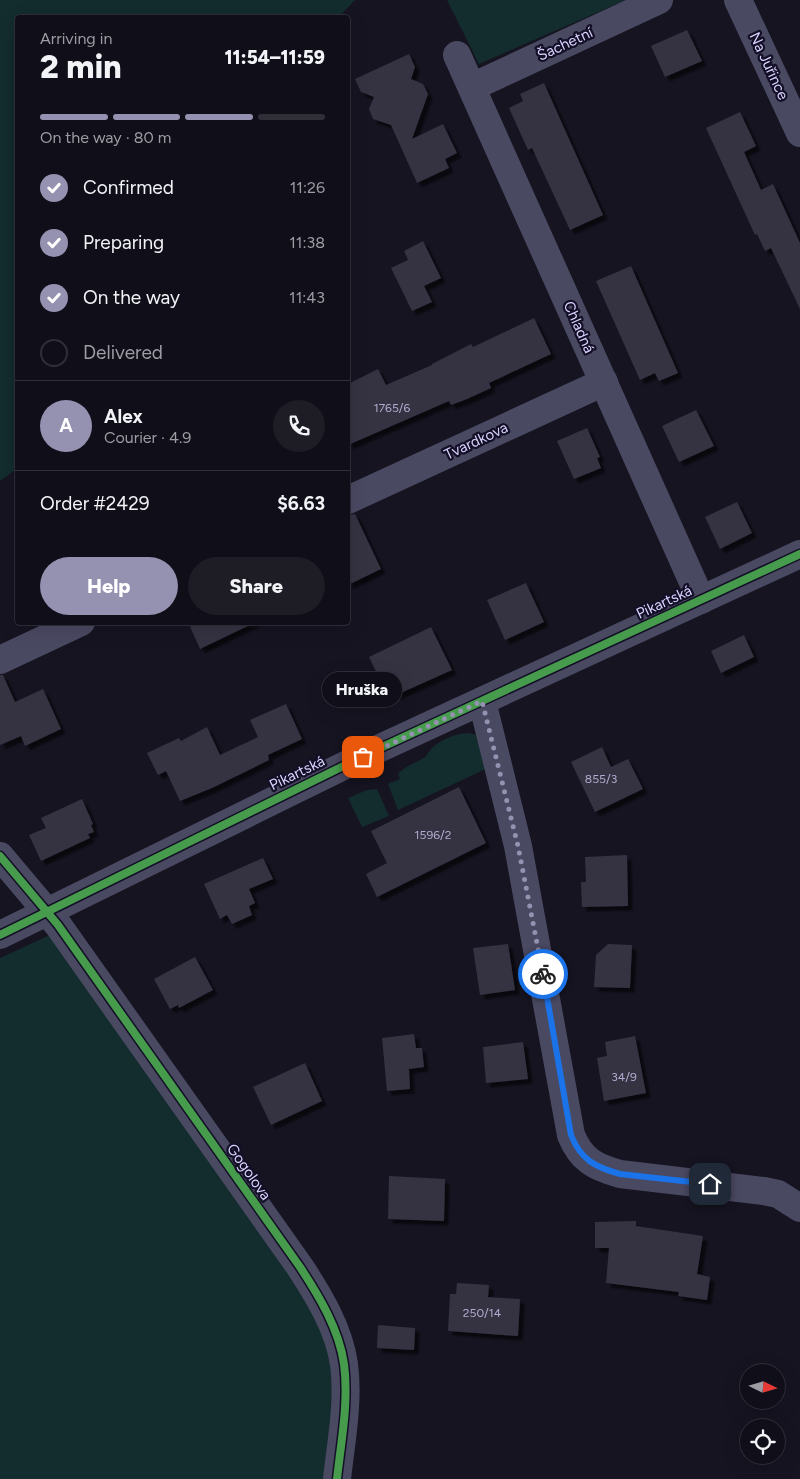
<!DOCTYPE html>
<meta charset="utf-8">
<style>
body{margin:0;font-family:Figtree,sans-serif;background:#1e1d26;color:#f1f3f6;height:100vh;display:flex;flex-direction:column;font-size:19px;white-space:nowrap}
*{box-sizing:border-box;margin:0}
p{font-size:16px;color:#9c9ca2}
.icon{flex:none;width:28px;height:28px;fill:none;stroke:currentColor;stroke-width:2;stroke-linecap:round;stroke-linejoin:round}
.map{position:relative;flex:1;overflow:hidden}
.details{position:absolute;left:15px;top:15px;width:335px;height:610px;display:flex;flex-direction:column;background:#100f19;border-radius:5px;box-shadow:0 5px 20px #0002,0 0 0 1px #302f38}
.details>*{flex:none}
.needle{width:32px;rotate:95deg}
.tools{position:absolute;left:740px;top:1364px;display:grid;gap:10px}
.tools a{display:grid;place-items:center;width:45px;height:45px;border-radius:50%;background:#100f19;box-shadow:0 5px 20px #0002,0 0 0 1px #302f38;font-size:25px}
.pin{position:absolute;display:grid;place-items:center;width:42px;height:42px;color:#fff;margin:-21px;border-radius:10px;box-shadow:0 2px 8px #0006}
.courier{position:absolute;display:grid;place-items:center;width:50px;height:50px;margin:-25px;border:4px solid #1a73e8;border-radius:50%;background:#fff;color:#222;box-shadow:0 1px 6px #0007}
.bubble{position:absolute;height:35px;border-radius:18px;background:#100f19;box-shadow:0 5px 20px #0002,0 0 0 1px #302f38;font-size:16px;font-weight:800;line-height:35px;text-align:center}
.head em{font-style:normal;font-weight:800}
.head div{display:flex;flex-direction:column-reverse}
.head{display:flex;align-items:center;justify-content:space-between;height:85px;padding:0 25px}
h1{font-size:32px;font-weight:800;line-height:38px}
.bar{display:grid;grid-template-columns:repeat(4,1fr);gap:8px 5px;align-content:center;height:60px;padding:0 25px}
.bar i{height:6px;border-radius:4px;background:#302f38}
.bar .selected{background:#9591b1}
.bar p{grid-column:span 4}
.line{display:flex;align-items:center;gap:12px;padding:0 25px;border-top:1px solid #302f38}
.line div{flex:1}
.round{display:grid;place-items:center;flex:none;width:52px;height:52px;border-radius:26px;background:#1e1d26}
ol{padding:0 25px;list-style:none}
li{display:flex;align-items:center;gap:15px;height:55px}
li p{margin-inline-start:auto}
li .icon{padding:5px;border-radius:50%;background:#9591b1;color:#fff;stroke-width:4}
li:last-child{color:#9c9ca2}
li i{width:28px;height:28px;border:2px solid #302f38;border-radius:50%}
.button{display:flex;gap:10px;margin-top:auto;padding:10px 25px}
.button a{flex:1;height:58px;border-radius:30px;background:#9591b1;color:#fff;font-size:20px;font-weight:800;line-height:58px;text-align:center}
.button a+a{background:#1e1d26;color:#f1f3f6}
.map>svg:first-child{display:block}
.green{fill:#132c2d}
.building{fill:#343243;filter:url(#shadow)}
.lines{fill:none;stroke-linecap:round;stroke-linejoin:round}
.minor{stroke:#4a4962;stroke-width:28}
.cycleway-casing{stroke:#130f26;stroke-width:11}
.cycleway{stroke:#469c4c;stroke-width:8}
.done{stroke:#9591b1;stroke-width:5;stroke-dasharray:0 9}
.route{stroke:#1a73e8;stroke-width:6}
.labels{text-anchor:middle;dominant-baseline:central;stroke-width:4.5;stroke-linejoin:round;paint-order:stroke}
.number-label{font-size:12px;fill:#b0acd0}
.street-label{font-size:15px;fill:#d9d4ff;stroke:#130f26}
</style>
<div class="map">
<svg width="800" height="1479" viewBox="0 0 800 1479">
<defs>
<filter id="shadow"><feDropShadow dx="4.5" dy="4.5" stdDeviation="1" flood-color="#0009"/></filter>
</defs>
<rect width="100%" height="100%" fill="#161421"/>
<g class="green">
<path d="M0 0H355L339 17 18 18V468L0 481Z"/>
<path d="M447 0H626L479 64Z"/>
<path d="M468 733 477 735 488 768 398 810 388 784 400 779 398 774C405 766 416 763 425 757 428 754 429 751 432 748 442 739 454 734 468 733Z"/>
<path d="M377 789 389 816 362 827 348 798 367 790Z"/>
<path d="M52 934 304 1291 328 1341 335 1402 326 1479H0V958Z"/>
</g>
<g class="building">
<path d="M687 30 702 61 665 77 651 46Z"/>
<path d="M409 54 415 67 411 79 423 84 428 94 412 139 443 124 457 153 445 159 449 168 417 183 391 125 373 119 369 109 374 97 361 92 355 79Z"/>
<path d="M544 83 603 215 570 230 532 148 528 150 509 108 523 101 520 94Z"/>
<path d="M740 112 756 146 744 152 761 190 773 184 800 243V309L771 248 765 251 757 234 755 235 706 128Z"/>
<path d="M423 241 441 278 424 286 432 302 412 311 391 268 408 260 404 251Z"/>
<path d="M631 266 678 373 659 381 655 373 640 380 596 281Z"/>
<path d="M534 318 551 354 489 383 491 388 467 399 451 405 449 401 348 445V384L378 369 386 385 432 365V364L471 344 473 347Z"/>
<path d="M696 410 714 446 679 462 662 426Z"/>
<path d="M587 428 600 457 597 458 601 468 574 479 557 441Z"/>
<path d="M737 502 752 533 720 549 705 517Z"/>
<path d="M355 514 381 569 348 585V515Z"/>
<path d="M526 583 544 622 505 640 487 600Z"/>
<path d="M188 622H256L200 649Z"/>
<path d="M431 627 452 670 394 696 387 682 382 684 369 657Z"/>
<path d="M744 635 754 657 721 673 711 651Z"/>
<path d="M0 675H3L15 702 43 689 61 729 25 746 21 736 0 745Z"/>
<path d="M286 704 302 739 268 755 269 760 212 788 180 801 166 771 158 775 147 753 179 738 181 741 207 727 220 755 258 737 250 720Z"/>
<path d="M602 747 611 767 628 759 643 789 595 812 571 762Z"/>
<path d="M459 787 486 843 377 897 366 874 387 863 371 831Z"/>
<path d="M82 799 93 824 91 825 94 832 88 834 90 838 41 861 29 835 46 828 41 818Z"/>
<path d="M627 855 628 906 582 907 581 882H586L585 857Z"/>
<path d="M263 858 273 879 249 889 255 903 249 906 252 915 232 924 227 915 220 919 204 884Z"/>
<path d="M508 944 515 990 480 995 473 948Z"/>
<path d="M608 944 632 945 630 988 594 987 596 955Z"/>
<path d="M195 957 213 990 179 1008 178 1005 170 1009 154 979Z"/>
<path d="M414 1034 416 1048H422L424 1067 409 1069 410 1089 387 1091 382 1038Z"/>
<path d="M635 1036 646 1093 604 1101 597 1058 607 1056 605 1042Z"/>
<path d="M523 1042 528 1079 486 1083 483 1047Z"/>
<path d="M305 1063 322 1101 271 1125 253 1087Z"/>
<path d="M389 1176 445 1179 444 1221 388 1219Z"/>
<path d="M636 1221V1226L703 1236 697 1274 710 1277 707 1300 678 1296 679 1292 606 1283 609 1248H595V1222Z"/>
<path d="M457 1283 489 1285 488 1297 520 1299 518 1336 448 1331 450 1294H456Z"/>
<path d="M378 1325 415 1328 414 1350 377 1348Z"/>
</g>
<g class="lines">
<g class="minor">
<path d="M738 0 800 133"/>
<path d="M457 55 701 600"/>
<path d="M472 87 659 0"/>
<path d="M348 500 604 382"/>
<path d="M0 660 81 622"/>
<path d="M482 701 518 846 571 1135C581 1160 595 1167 620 1174L764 1191 778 1194 800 1208"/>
<path d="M0 856 58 925 300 1267C319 1296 339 1329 344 1364 349 1402 341 1442 337 1479"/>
<path d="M0 935 378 749 800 554"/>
</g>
<g class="cycleway-casing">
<g id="cycleway">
<path d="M0 856 58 925 300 1267C319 1296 339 1329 344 1364 349 1402 341 1442 337 1479"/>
<path d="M0 935 378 749 800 554"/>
</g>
</g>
<use href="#cycleway" class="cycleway"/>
</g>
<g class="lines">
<path class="done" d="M363 757 482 701 518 846 543 974"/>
<path class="route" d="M543 974 571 1135C581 1160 595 1167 620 1174L710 1184"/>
</g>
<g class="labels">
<g class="number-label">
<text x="392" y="408">1765/6</text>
<text x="601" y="779">855/3</text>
<text x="433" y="835">1596/2</text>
<text x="624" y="1077">34/9</text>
<text x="482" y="1313">250/14</text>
</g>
<g class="street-label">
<text transform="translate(565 44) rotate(-25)">Šachetní</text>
<text transform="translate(769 66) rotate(65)">Na Juřince</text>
<text transform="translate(579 327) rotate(66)">Chladná</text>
<text transform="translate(476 441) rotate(-25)">Tvardkova</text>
<text transform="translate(664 602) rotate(-25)">Pikartská</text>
<text transform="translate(297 773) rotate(-26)">Pikartská</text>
<text transform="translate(249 1172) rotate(55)">Gogolova</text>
</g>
</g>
</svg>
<div class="tools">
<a><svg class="needle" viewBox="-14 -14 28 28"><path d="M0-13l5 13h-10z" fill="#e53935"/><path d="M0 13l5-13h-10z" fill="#9c9ca2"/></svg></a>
<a><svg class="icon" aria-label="locate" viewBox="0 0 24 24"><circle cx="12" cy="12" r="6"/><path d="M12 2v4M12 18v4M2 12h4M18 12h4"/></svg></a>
</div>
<div class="pin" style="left:363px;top:757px;background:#ea580c"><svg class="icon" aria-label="bag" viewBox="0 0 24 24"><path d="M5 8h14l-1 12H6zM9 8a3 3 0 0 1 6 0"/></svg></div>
<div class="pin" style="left:710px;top:1184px;background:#1f2937"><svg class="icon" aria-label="home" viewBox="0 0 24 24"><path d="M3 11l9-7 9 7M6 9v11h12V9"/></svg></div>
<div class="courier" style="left:543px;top:974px"><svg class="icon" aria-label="bike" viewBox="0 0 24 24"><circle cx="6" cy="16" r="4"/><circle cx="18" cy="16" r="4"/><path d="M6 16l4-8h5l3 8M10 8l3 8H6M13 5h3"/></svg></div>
<div class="bubble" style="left:322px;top:672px;width:80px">Hruška</div>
<section class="details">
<div class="head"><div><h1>2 min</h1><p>Arriving in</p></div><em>11:54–11:59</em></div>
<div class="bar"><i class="selected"></i><i class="selected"></i><i class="selected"></i><i></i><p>On the way · 80 m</p></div>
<ol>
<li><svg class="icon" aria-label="check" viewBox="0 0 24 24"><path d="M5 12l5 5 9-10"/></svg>Confirmed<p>11:26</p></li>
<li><svg class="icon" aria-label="check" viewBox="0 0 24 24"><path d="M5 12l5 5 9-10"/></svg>Preparing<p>11:38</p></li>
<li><svg class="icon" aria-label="check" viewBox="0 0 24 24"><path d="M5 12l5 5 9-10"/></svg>On the way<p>11:43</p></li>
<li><i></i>Delivered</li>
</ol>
<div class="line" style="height:90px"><b class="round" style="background:#9591b1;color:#fff">A</b><div><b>Alex</b><p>Courier · 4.9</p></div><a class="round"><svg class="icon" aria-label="phone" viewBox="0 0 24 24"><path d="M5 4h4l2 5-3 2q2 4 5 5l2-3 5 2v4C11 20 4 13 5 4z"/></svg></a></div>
<div class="line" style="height:65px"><div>Order #2429</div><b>$6.63</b></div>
<div class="button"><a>Help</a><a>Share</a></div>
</section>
</div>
